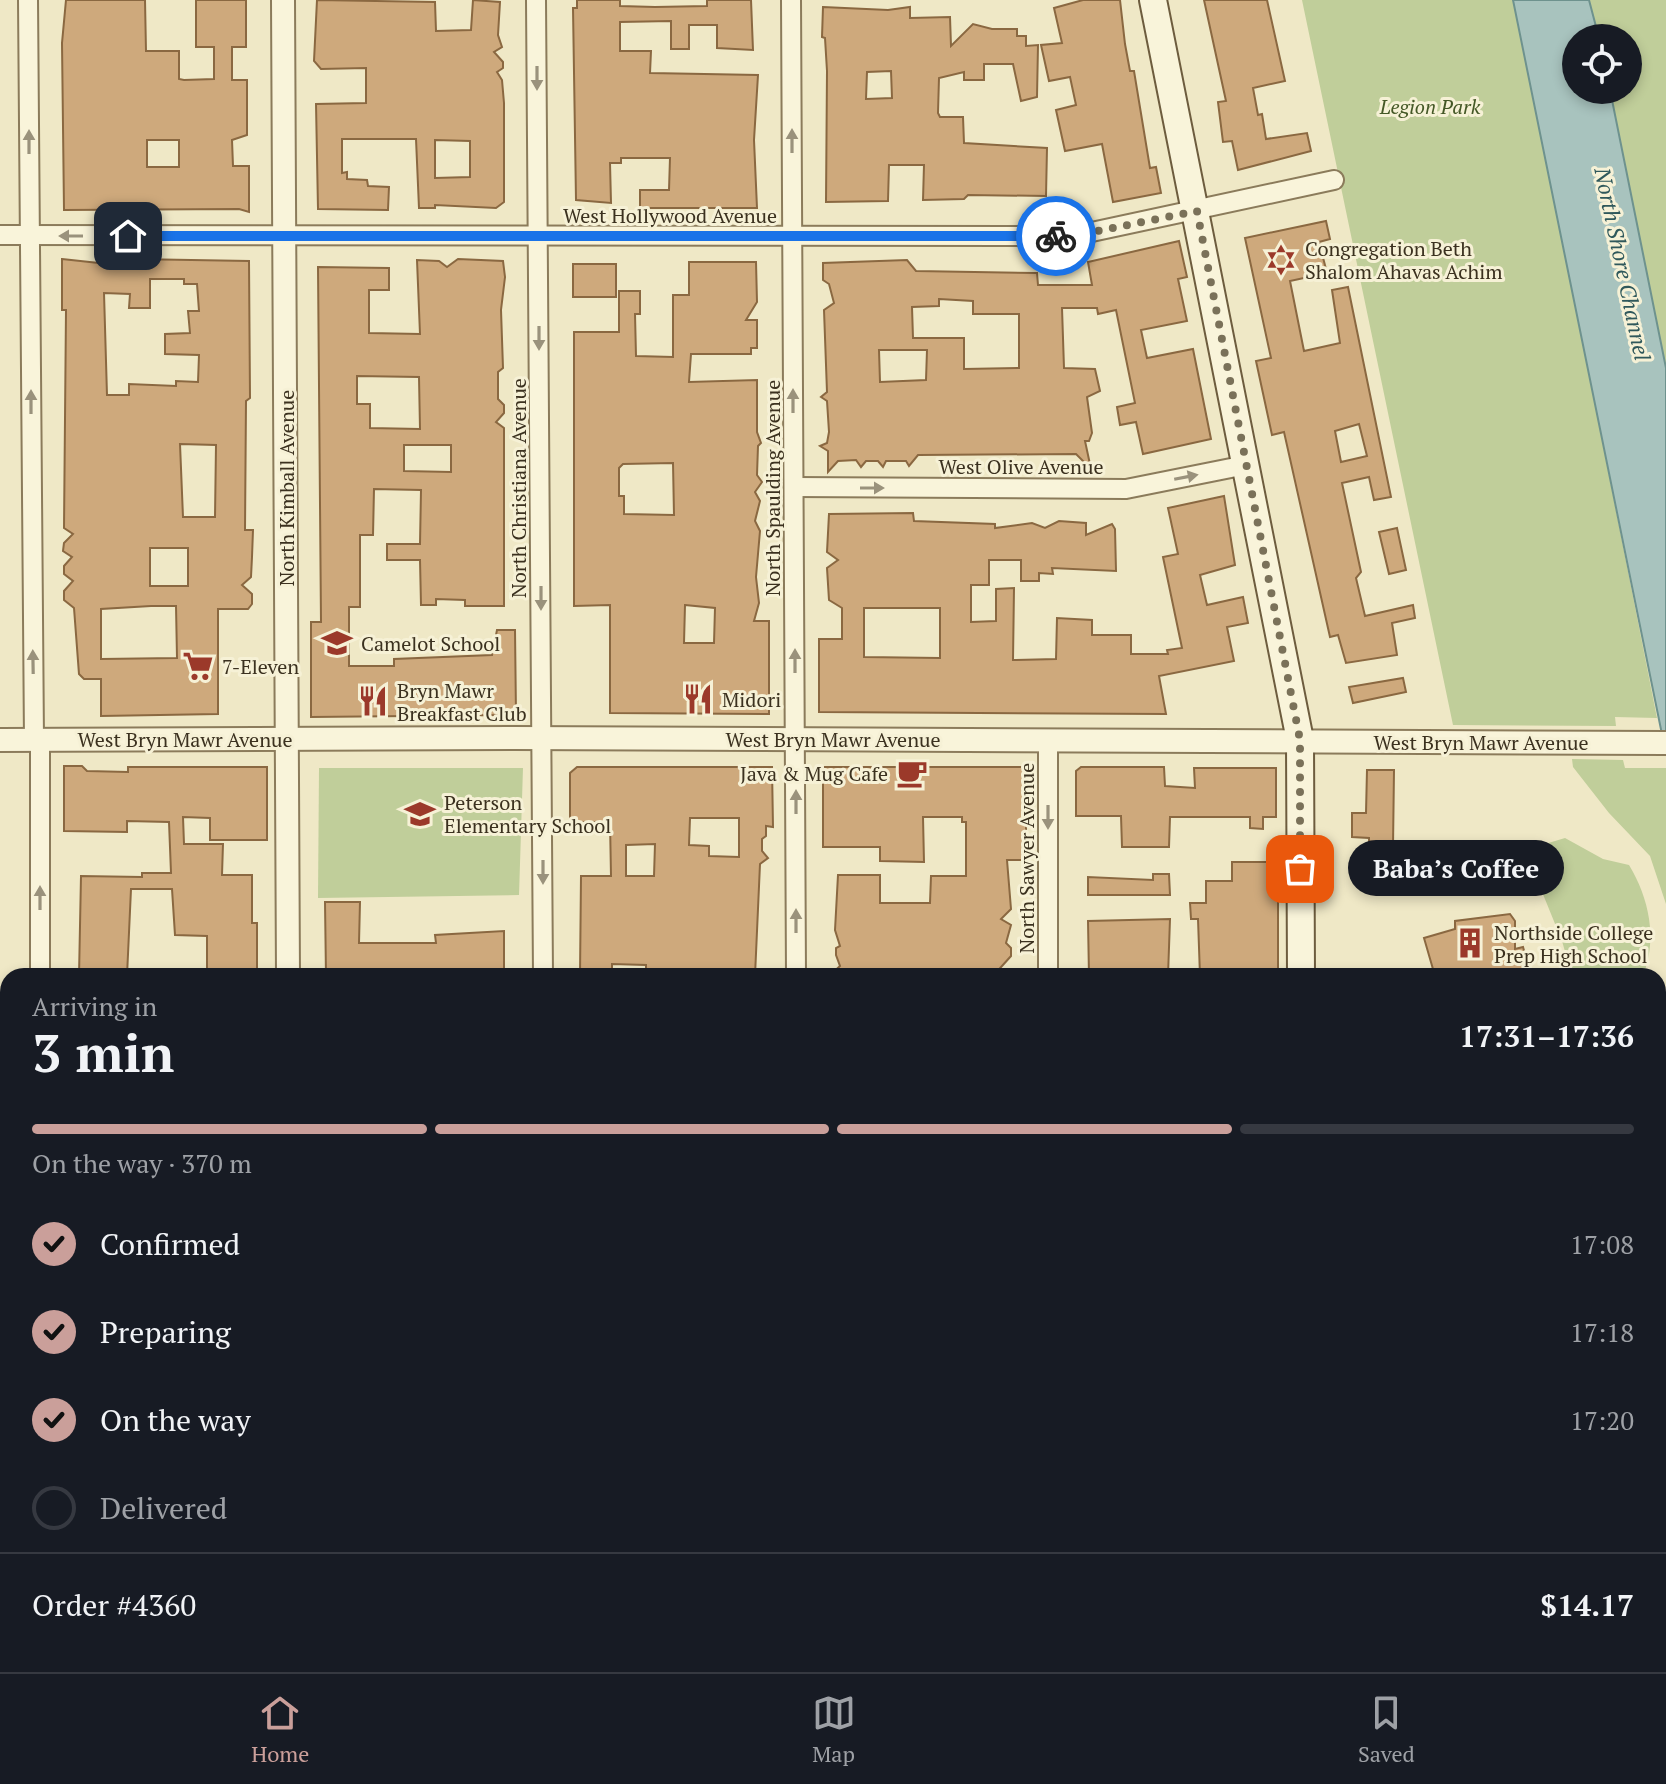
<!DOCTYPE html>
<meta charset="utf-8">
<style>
body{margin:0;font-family:"PT Serif",serif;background:#20242c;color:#f1f3f6;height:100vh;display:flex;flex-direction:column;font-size:30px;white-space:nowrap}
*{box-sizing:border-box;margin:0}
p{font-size:26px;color:#9ea1a6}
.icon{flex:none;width:44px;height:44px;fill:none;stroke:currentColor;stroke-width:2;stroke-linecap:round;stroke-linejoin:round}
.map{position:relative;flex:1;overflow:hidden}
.details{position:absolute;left:0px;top:968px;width:1666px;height:704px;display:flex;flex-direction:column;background:#171b24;border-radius:24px 24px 0 0;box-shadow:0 4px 12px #0003}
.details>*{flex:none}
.tools{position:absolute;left:1562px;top:24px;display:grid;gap:16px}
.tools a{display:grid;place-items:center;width:80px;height:80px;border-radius:50%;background:#171b24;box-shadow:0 4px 12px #0003;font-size:40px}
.pin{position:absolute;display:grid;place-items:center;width:68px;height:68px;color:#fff;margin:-34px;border-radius:16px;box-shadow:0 4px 12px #0006}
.courier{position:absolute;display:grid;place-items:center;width:80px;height:80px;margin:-40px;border:6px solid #1a73e8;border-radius:50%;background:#fff;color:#222;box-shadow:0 2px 10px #0007}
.bubble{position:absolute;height:56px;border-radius:28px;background:#171b24;box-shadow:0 4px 12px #0003;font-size:26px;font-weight:700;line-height:56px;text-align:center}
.summary em{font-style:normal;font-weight:700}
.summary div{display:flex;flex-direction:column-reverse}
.summary{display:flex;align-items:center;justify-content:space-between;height:136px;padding:0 32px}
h1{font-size:52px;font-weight:700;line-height:60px}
.bar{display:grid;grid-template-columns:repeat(4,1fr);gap:12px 8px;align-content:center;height:96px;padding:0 32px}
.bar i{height:10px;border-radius:6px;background:#363941}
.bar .selected{background:#ca9f9a}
.bar p{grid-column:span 4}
.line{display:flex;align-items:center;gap:20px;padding:0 32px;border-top:2px solid #363941}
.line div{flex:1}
ol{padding:0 32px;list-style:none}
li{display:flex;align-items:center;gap:24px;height:88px}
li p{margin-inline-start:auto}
li .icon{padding:8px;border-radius:50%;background:#ca9f9a;color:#111;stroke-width:4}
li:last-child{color:#9ea1a6}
li i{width:44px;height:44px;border:4px solid #363941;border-radius:50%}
.dock{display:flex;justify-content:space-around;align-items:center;height:112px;border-top:2px solid #363941;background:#171b24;font-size:22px;color:#9ea1a6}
.dock a{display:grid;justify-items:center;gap:4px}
.dock .selected{color:#ca9f9a}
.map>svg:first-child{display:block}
.green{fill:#c0ce9a}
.water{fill:#a8c3be;stroke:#6e928e;stroke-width:2}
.building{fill:#cea97c;stroke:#8a6841;stroke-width:2;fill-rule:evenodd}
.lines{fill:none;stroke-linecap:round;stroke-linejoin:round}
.minor-casing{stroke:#8b7b5b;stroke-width:22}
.tertiary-casing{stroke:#8b7b5b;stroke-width:26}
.secondary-casing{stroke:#6d5c3e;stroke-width:30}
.minor{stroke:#f9f4da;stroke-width:18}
.tertiary{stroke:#f9f4da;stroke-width:22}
.secondary{stroke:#f9f4da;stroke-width:26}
.oneway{fill:#9a927c}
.done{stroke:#7a7159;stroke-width:8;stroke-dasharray:0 14.4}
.route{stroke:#1a73e8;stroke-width:10}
.labels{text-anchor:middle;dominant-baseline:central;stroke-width:6;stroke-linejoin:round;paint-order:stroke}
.park-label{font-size:20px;font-style:italic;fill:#445826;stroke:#f6f1d6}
.street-label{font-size:20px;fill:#3b311f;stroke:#f6f1d6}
.poi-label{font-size:20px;fill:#3b311f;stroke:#f6f1d6;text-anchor:start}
.water-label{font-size:22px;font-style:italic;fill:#2f585b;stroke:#f6f1d6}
</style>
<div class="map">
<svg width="1666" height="1672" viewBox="0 0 1666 1672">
<rect width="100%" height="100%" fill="#efe8c6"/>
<g class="green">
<path d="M1302 0H1515L1657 718 1615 717 1616 726 1453 725Z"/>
<path d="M1589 0H1666V368L1610 90H1628V38H1599Z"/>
<path d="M1572 759 1623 760 1625 768H1666V904L1650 856 1609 813 1573 767Z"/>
<path d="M319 768H523L519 895 318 898Z"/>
<path d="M1565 838 1603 859 1629 865C1649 898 1658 939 1643 976H1572L1562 941 1525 850Z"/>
<path d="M1658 1026 1666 1050V1128L1658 1131Z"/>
<path d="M1658 1326 1666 1330V1657L1658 1659Z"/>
</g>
<path class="water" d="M1513 0H1589L1599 38H1576V90H1610L1666 368V754Z"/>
<g class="building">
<path d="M66 0H145L146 51H179V79L184 80 214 79V47H196V0H246V47H232V80H247V135L232 140 233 166H249V212L239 209 64 210 62 43ZM147 140H179V167H147Z"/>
<path d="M317 0 435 2 436 31 471 30 473 0 500 2 498 35 502 47 494 52 503 62V68L497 72 502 80 504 103V202L496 208 435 205V208H419L416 139H342V173L347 172V179L367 180 368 186 389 187 388 210 318 209 316 104 366 103V68L321 69 314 61ZM435 140 470 141V177L435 178Z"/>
<path d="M577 0H620V6L655 7 707 6V0H751L753 50 717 48V25H689V49H671V21L620 22V51H651L650 73 758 75 754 140 757 208H640V190H669L670 158H621V163H610L611 203 576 200 573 8H577Z"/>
<path d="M1083 0H1120L1125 44 1130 71H1134L1150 168 1156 167 1161 193 1113 202 1102 144 1065 151 1056 110 1076 105 1070 77 1049 81 1041 45 1062 43 1054 8Z"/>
<path d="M1204 0H1267L1285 81 1253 88 1258 115 1262 114 1266 139 1307 133 1311 151 1238 170 1232 141 1223 142 1218 102 1226 101Z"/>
<path d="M823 7 888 10 910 7V18L950 17 951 46 973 24 992 29H1017V36H1026V46L1038 45 1037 97 1021 101 1013 64H984V80H964V72L939 78 938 113 940 117H963L964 143 1047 148 1046 196 968 195 964 199 923 200 924 165H889L888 201 826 202 827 71 825 38 822 37ZM891 71 892 98 866 99 867 72Z"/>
<path d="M1326 221 1330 239 1319 242 1327 273 1290 281 1304 351 1340 343 1332 290 1348 287 1391 497 1374 500 1369 477 1342 483 1361 572 1356 578 1365 616 1413 605 1415 618 1392 623 1397 655 1346 663 1338 635 1330 637 1284 432 1272 435 1256 361 1271 358 1245 238ZM1359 424 1367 456 1341 462 1335 431Z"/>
<path d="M1179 241 1187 277 1178 279 1187 321 1141 330 1147 358 1193 349 1211 439 1143 454 1136 422 1120 425 1117 407 1135 403 1116 310 1098 314 1097 308H1062L1064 368 1095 369 1100 391 1087 397 1092 433 1089 441H1085L1091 469 1076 454 918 455 909 466 906 461H886L883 467 878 461H866L861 467 856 460 838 461 828 472V451L820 446 827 443 829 432 827 401 821 397 827 392 824 310 834 303 829 284 823 280V263L907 260 916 271 1037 273 1038 285H1092L1088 262ZM939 299 973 301V314H1019V368L964 369V338H913L912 307 939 306ZM879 350H927L926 380 880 382Z"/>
<path d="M62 259 108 264 135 263 134 259 249 261 250 398 246 401 245 530H253L252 557 251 577 242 585 252 594V604L248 609H218V714L101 716V679H84L79 674 74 608 64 600V591L73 581 64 574V566L72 557 63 551 64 543 73 534 64 528 66 310H62ZM150 279H184V284H197L199 311H188L190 333 165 334V354L199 355 198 382 176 381V386L129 384V395H107L104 293 130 294 129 308H150ZM180 444 216 445 215 517H183ZM150 548H188V586H150ZM151 606H176L177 658 101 659V609Z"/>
<path d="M458 259 503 261 505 277 501 310 503 368 498 372V399L504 405V413L496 422 504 428V606H465V600L436 599V605H421L420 560H387V544H420L421 490 374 489 373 535H360V607H349V666H394V659L492 655 497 630H515L516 715 311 717V622H321L318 267 389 268V290H369V333L420 334 417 260 439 261 447 267ZM357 376 419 377 420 429 370 428V404H357ZM404 445H451V472L404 471Z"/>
<path d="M689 262H756L757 302 746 320H757V348H751V354H691L689 382 757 380V432L761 443 758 446 757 475 762 482 755 492 760 501 755 521 760 531 756 577 759 603 754 621H769V714L610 713V605L574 606V332H619V291H640V314H635L636 356 673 357V295H689ZM673 463 674 515 624 514V496H619V468L623 464ZM685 605 715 608 714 643H684Z"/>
<rect x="573" y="264" width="43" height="33"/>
<path d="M1224 496 1235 565 1200 575 1207 605 1243 597 1248 623 1227 627 1234 661 1159 676 1166 714 819 712V639H842V608L829 600 827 568 838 560 827 552 829 514 913 513 914 521 995 524V528L1032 523 1045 528 1059 521 1086 523V535L1112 524 1115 529 1116 571 1052 568 1053 574 1039 573V581H1021V560H989V585H971V622L996 621V589L1014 588 1013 660 1056 659 1057 618 1092 620V635H1131V654H1168L1167 650 1182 648 1163 557 1178 554 1168 508ZM864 608H940V658L864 657Z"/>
<path d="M1397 528 1406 570 1389 574 1379 532Z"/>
<path d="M1403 678 1406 692 1353 703 1349 687Z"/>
<path d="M64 766H82L87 771 128 772V767H267V840H210V818L183 817 184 844H223L222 875H252V923H257V975L207 974V936L175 935 172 889H131L127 976H79L81 876 142 877V873H171L169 822 127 821V832L64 831Z"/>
<path d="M577 767H772L773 827 766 826V836L762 839V851L768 858 760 864 755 976H646V965L612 964V976H580L581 876H611L610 822H570V773ZM690 818H739V857L709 856V846L689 845ZM655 844 654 876H626V845Z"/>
<path d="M823 767H1021L1026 770V860H1007L1011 909 1001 919 1011 925 1006 943 1011 948V956L993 976H829L840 966 836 955V948L840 946 835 930 838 875H880V903H930L931 876H966V822H962V817H923L924 862 880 861V847H823Z"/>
<path d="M1081 767H1164L1165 786 1195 788 1194 768H1276V817H1263V829L1250 828V817H1170L1169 847H1122L1121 816H1076V771Z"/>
<path d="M1367 770H1394L1393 847 1369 846V838L1352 837V813H1366Z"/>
<path d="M1232 862H1278V976H1200L1198 919H1191L1190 903H1206V881H1232Z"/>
<path d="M1153 874H1169L1170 895H1088V877L1153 880Z"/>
<path d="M325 902H360L359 943H436L435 935 504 931V976H326Z"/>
<path d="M1510 914 1515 921V949L1523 947 1531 976H1435L1424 938 1455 929V921Z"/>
<path d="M1170 919 1168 976H1089L1088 921Z"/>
</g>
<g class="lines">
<g class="minor-casing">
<g id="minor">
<path d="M28 0 34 740"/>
<path d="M536 0 543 976"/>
<path d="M791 0 796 976"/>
<path d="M0 235 1073 236 1334 180"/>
<path d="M794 487 1126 489 1246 465"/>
<path d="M1048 739V976"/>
<path d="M40 976V739"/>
<path d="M0 1246H8"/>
<path d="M544 1664V1672"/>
<path d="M799 1664V1672"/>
<path d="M1050 1664V1672"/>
<path d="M40 1672V1664"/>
</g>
</g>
<g class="tertiary-casing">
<g id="tertiary">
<path d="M283 0 288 976"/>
<path d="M0 740 515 738 1666 743"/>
<path d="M290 1664V1672"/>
</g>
</g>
<g class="secondary-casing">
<g id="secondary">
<path d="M1153 0 1300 740 1301 976"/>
<path d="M1302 1672V1664"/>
</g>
</g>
<use href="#minor" class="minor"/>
<use href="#tertiary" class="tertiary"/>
<use href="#secondary" class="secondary"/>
</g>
<defs><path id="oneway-solid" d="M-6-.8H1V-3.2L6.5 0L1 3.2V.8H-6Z" transform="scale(2)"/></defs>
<g class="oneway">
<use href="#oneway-solid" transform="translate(537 78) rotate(90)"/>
<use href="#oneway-solid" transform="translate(792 141) rotate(-90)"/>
<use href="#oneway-solid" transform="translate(29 142) rotate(-90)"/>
<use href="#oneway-solid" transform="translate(71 236) rotate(-180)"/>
<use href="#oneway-solid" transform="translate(539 338) rotate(90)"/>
<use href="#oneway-solid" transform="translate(793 401) rotate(-90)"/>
<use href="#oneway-solid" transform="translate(31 402) rotate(-90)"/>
<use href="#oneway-solid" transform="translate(1186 477) rotate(-11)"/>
<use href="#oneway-solid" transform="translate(872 488)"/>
<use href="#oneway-solid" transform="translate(541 598) rotate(90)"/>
<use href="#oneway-solid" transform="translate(795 661) rotate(-90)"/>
<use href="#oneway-solid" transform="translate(33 662) rotate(-91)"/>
<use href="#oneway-solid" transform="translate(796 802) rotate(-90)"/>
<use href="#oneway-solid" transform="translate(1048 817) rotate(90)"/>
<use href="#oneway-solid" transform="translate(543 872) rotate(90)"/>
<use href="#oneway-solid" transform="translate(40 898) rotate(-90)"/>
<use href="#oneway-solid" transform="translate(796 921) rotate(-90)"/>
</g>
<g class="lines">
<path class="done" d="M1056 236H1073L1197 211 1300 740V869"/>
<path class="route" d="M128 236H1056"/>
</g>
<defs>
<g id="synagogue-bare" transform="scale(2.4)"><path d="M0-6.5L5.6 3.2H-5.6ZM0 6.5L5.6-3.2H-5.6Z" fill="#9b392a" stroke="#f6f1d6" stroke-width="2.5" paint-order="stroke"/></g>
<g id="school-bare" transform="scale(2.4)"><path d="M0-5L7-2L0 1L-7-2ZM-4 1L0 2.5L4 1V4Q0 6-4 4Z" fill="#9b392a" stroke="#f6f1d6" stroke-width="2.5" paint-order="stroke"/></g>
<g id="supermarket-bare" transform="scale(2.4)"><path d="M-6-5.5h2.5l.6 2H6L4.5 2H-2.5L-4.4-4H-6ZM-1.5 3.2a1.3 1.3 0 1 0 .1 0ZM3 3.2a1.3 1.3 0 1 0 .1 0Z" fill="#9b392a" stroke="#f6f1d6" stroke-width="2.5" paint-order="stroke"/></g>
<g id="restaurant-bare" transform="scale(2.4)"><path d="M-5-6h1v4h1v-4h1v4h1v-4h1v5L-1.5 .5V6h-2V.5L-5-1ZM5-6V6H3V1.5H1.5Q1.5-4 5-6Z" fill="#9b392a" stroke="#f6f1d6" stroke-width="2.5" paint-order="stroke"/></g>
<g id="cafe-bare" transform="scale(2.4)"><path d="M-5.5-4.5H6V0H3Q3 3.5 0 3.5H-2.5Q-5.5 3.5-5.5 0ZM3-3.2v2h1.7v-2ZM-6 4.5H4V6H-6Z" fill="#9b392a" stroke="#f6f1d6" stroke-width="2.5" paint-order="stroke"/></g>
<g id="building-bare" transform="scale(2.4)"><path d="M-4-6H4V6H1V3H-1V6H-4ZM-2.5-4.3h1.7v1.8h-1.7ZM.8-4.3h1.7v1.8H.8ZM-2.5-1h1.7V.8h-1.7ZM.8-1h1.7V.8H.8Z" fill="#9b392a" stroke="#f6f1d6" stroke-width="2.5" paint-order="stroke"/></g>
</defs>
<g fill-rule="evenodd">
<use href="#synagogue-bare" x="1281" y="260"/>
<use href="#school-bare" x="337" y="643"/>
<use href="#supermarket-bare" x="198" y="666"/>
<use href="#restaurant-bare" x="698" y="699"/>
<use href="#restaurant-bare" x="373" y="701"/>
<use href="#cafe-bare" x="912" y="773"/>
<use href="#school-bare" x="420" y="814"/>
<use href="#building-bare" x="1470" y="943"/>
</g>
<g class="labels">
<g class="park-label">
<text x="1430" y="106">Legion Park</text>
</g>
<g class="street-label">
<text x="670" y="215">West Hollywood Avenue</text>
<text x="1021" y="466">West Olive Avenue</text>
<text transform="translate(286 488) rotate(-90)">North Kimball Avenue</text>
<text transform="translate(518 488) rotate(-90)">North Christiana Avenue</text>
<text transform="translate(772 488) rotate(-90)">North Spaulding Avenue</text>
<text x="185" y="739">West Bryn Mawr Avenue</text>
<text x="833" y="739">West Bryn Mawr Avenue</text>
<text x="1481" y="742">West Bryn Mawr Avenue</text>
<text transform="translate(1026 858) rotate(-90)">North Sawyer Avenue</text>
</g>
<g class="poi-label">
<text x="1305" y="248">Congregation Beth<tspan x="1305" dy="23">Shalom Ahavas Achim</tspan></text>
<text x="361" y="643">Camelot School</text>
<text x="222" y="666">7-Eleven</text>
<text x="397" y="690">Bryn Mawr<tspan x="397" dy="23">Breakfast Club</tspan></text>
<text x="722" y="699">Midori</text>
<text x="888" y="773" text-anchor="end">Java &amp; Mug Cafe</text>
<text x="444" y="802">Peterson<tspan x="444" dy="23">Elementary School</tspan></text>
<text x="1494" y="932">Northside College<tspan x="1494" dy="23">Prep High School</tspan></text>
</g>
<g class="water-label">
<text transform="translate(1623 264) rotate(78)">North Shore Channel</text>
</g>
</g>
</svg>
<div class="tools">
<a><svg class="icon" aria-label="locate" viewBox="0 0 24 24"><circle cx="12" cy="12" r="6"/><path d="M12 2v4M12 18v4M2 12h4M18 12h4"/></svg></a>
</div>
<div class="pin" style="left:1300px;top:869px;background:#ea580c"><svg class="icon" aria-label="bag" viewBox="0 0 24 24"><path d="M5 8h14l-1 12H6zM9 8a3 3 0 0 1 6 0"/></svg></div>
<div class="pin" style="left:128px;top:236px;background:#1f2937"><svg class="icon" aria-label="home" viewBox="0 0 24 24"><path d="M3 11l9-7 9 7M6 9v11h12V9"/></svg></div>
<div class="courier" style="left:1056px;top:236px"><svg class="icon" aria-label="bike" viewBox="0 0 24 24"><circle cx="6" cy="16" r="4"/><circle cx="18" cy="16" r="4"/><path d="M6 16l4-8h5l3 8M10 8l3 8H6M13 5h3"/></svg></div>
<div class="bubble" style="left:1348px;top:840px;width:216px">Baba’s Coffee</div>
<section class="details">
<div class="summary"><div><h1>3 min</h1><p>Arriving in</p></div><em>17:31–17:36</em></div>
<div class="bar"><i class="selected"></i><i class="selected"></i><i class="selected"></i><i></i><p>On the way · 370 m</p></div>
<ol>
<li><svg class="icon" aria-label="check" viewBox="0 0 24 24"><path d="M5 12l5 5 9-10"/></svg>Confirmed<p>17:08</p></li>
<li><svg class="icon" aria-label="check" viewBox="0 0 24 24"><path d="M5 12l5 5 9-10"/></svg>Preparing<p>17:18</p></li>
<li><svg class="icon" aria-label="check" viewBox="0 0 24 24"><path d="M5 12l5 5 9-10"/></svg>On the way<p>17:20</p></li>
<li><i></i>Delivered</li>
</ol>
<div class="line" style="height:104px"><div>Order #4360</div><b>$14.17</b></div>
</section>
</div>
<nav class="dock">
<a class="selected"><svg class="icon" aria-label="home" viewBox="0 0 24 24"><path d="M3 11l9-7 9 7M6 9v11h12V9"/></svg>Home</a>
<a><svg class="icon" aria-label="map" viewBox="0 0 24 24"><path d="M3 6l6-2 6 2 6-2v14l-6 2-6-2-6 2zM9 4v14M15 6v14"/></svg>Map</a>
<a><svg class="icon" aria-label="saved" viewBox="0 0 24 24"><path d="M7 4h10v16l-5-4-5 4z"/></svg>Saved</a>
</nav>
